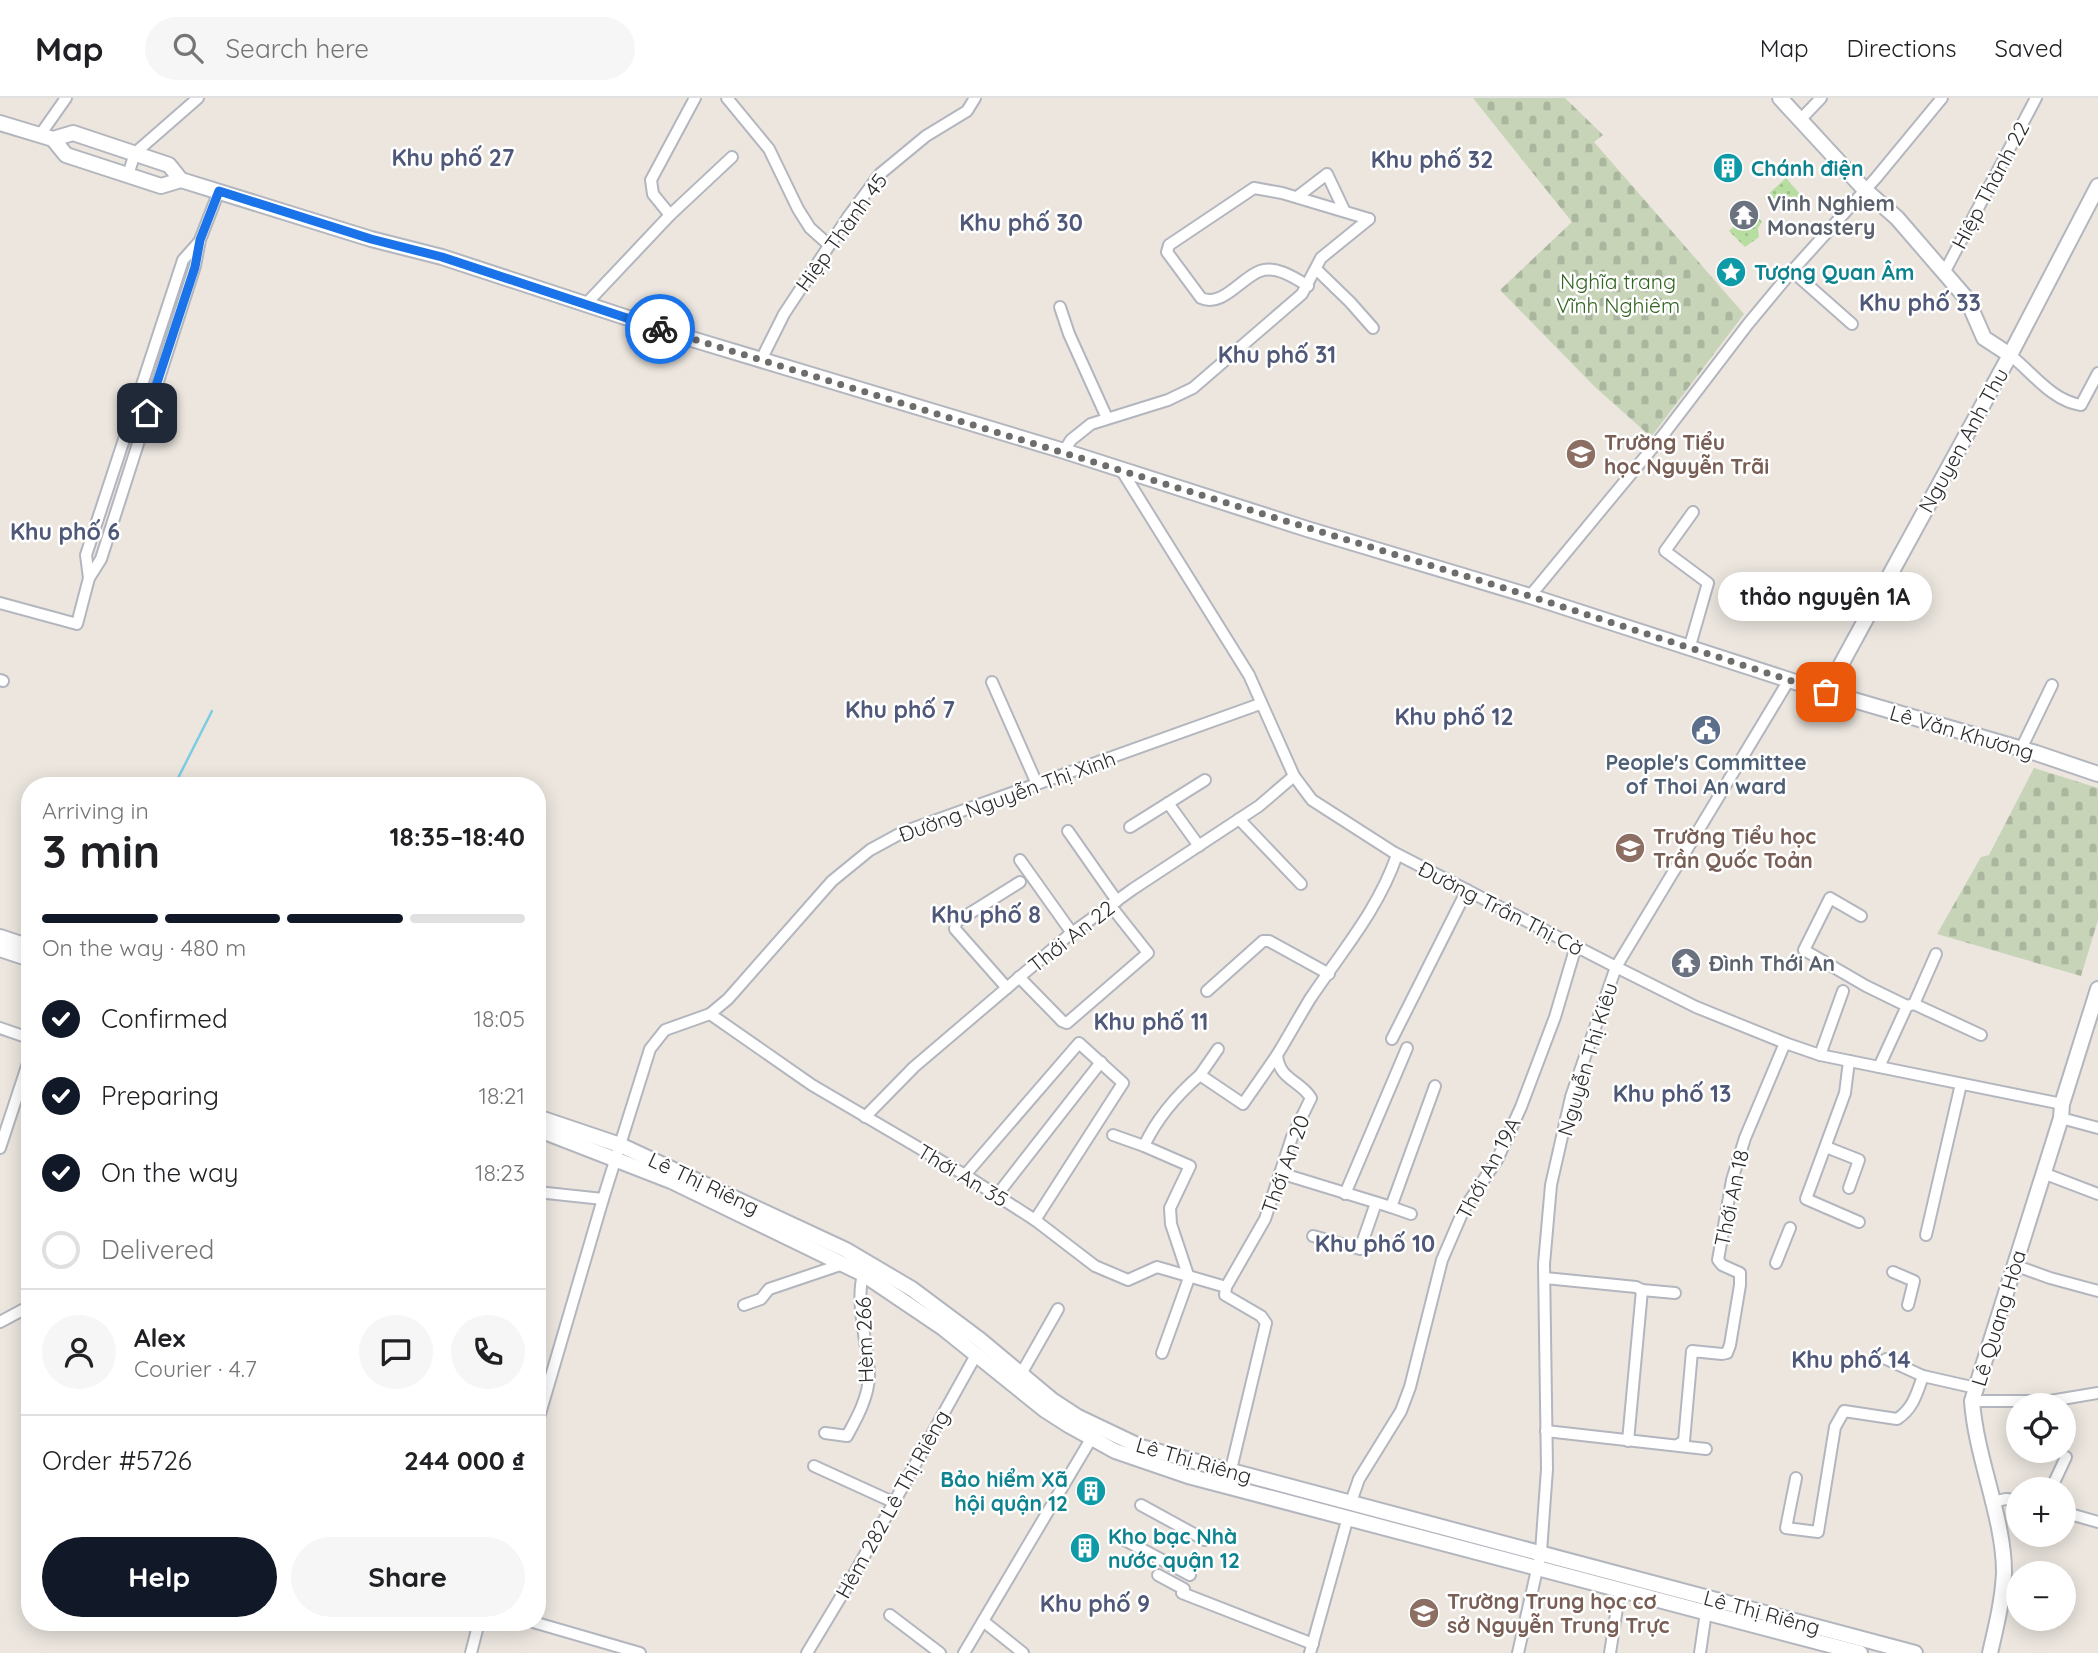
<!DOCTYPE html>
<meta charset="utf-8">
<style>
body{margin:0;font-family:Quicksand,sans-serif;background:#f6f6f6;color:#202124;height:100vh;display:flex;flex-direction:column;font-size:26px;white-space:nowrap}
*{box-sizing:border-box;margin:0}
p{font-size:23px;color:#757577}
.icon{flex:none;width:38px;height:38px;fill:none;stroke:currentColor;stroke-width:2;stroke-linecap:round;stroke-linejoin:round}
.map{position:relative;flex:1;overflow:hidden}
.drawer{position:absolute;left:21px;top:679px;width:525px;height:854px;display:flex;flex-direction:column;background:#fff;border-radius:28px;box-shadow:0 4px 18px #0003}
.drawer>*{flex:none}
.tools{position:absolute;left:2006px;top:1295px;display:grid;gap:14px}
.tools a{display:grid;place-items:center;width:70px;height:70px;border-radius:50%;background:#fff;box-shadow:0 4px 18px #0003;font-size:35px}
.pin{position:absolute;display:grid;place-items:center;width:60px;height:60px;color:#fff;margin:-30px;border-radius:14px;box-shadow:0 4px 10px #0006}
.courier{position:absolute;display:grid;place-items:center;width:70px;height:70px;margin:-35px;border:5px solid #1a73e8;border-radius:50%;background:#fff;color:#222;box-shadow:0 2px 9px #0007}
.bubble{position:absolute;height:49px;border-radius:24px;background:#fff;box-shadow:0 4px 18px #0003;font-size:23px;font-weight:800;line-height:49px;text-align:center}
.summary em{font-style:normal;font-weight:800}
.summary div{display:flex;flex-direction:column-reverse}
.summary{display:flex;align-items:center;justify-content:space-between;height:119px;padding:0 21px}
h1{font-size:46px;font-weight:800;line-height:52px}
.bar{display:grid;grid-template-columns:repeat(4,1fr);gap:10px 7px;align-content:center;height:84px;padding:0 21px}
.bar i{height:9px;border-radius:5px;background:#e0e0e0}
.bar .on{background:#111827}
.bar p{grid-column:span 4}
.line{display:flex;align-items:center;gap:18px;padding:0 21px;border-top:2px solid #e0e0e0}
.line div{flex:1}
.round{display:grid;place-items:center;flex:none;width:74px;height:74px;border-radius:37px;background:#f6f6f6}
ol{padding:0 21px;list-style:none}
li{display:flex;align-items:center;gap:21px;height:77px}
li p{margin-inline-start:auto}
li .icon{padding:7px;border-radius:50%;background:#111827;color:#fff;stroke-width:4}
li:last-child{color:#757577}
li i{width:38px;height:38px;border:4px solid #e0e0e0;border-radius:50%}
.button{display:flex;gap:14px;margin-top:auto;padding:14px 21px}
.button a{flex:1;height:80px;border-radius:42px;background:#111827;color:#fff;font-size:28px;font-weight:800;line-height:80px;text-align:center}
.button a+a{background:#f6f6f6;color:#202124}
header{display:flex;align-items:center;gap:42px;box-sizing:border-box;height:98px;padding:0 35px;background:#fff;border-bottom:2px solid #e0e0e0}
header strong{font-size:33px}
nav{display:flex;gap:38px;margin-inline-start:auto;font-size:24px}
.search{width:490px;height:63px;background:#f6f6f6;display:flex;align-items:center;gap:18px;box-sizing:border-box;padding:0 24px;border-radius:38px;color:#757577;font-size:26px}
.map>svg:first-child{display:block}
.grass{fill:url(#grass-dots)}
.cemetery{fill:url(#cemetery-stones)}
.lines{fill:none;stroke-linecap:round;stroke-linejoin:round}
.stream{stroke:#7ccce4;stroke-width:2.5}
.street-casing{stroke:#b3b6be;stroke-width:14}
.secondary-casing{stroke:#b3b6be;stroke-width:18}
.street{stroke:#fff;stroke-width:10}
.secondary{stroke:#fff;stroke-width:14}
.done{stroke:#6f6d6b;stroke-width:7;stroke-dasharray:0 12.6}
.route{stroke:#1a73e8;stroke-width:9}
.labels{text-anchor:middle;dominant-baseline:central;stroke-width:5;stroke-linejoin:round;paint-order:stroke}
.culture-label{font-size:21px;font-weight:bold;fill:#0d838f;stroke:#fff;text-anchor:start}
.street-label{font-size:21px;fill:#2c2c2c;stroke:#fff}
.worship-label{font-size:21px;font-weight:bold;fill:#5b616d;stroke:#fff;text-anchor:start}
.park-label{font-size:21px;fill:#316321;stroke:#fff}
.education-label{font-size:21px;font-weight:bold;fill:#785e54;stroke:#fff;text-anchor:start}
.service-label{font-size:21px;font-weight:bold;fill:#4e5e75;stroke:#fff}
.neighbourhood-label{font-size:23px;font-weight:bold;fill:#505879;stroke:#fff}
</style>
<header>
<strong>Map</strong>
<div class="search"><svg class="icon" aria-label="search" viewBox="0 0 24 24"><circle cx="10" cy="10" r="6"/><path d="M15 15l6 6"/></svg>Search here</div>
<nav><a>Map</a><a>Directions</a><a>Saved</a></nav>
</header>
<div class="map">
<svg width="2098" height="1555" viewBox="0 0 2098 1555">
<defs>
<pattern id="grass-dots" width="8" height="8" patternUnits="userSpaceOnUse" patternTransform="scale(1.75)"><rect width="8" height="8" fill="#b8dda1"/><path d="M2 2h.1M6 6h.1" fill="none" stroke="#9ebe8b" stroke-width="1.8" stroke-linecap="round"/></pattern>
<pattern id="cemetery-stones" width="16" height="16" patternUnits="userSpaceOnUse" patternTransform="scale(1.75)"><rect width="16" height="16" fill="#c7d4b8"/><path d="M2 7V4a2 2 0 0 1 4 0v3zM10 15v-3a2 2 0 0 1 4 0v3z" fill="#abb69e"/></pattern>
</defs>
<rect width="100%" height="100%" fill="#ece6df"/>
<g class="grass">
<path d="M1786 80 1800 96 1801 100 1789 110 1781 109 1775 112 1764 100Z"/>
<path d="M1751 112 1762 124 1758 130 1759 139 1745 149 1729 133Z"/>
</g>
<g class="cemetery">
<path d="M1473 0H1565L1603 37 1594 44 1744 216 1651 339 1595 289 1500 192 1572 124Z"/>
<path d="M2034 670 2098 690V822L2081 878 1937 836 1981 759 1989 757Z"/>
</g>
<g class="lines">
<path class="stream" d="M174 688 212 613"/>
<g class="street-casing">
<g id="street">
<path d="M727 0 769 51 798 111 810 130 829 147"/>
<path d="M1801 21 1821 0"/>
<path d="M40 37 66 0"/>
<path d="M128 77 135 55 198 0"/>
<path d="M1297 99 1327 76 1344 112"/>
<path d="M670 117 653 96 651 82 695 0"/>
<path d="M1316 171 1350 204 1373 230"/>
<path d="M1792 173 1852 226"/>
<path d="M1944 175 2036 0"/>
<path d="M1308 188C1295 180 1276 167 1260 173 1241 180 1222 210 1201 200L1167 154 1169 147 1254 90 1282 95 1369 121"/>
<path d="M585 207 670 117 732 59"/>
<path d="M1060 209 1069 236 1107 320"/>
<path d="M2010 257C2032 274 2052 303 2081 307L2098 275"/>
<path d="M761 262 784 216 848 119 880 76 926 38 967 13 975 0"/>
<path d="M1064 353 1071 342 1091 326 1168 302 1193 290 1302 196 1321 160 1369 121"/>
<path d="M1122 373 1249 577 1294 678 1312 702 1393 754 1616 869 1696 909 1785 945 1820 957 2062 1006"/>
<path d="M89 480 86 457 183 162 199 144"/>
<path d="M1530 498 1664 336 1748 226 1792 173 1876 80 1942 0"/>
<path d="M0 505 77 526 89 480 101 461 195 168 200 142 219 93"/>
<path d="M1689 551 1708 485 1665 453 1693 414"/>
<path d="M0 582 3 583"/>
<path d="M992 584 1037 686"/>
<path d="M2021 651 2052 587"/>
<path d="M1168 705 1199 748"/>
<path d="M1239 721 1301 786"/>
<path d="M1130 729 1205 682"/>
<path d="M1068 733 1117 803"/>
<path d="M1020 762 1072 835"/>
<path d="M1861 818 1830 800 1804 852 1866 888 1907 908 1879 969"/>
<path d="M1019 879 1062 923 1067 925 1148 855 1110 807"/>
<path d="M1007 890 955 831 956 824 1020 784"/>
<path d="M1207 893 1263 843H1269L1329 876"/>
<path d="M1914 906 1936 856"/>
<path d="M1907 908 1914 906 1981 937"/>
<path d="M710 916 812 987 965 1077 1035 1122 1095 1168 1128 1182 1157 1169 1226 1189"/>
<path d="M0 930 26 939 30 944"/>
<path d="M1392 941 1467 792"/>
<path d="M1820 957 1843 893"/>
<path d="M1849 963 1845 995 1806 1101 1859 1124"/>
<path d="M1200 977 1218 951"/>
<path d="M865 1019 914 969 1069 837 1133 791 1259 708 1294 678"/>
<path d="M2061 1020 2098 1030"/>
<path d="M1113 1037 1144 1048"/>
<path d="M1826 1049 1859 1062 1849 1090"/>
<path d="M0 1050 30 959"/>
<path d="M1280 1075 1391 1109 1435 988"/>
<path d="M2043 1075 2098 1096"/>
<path d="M965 1077 1079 945 1123 985 1035 1122"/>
<path d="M537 1094 603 1101"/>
<path d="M1345 1096 1407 950"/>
<path d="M997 1097 1101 964"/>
<path d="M1391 1109 1411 1116"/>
<path d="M1926 1137 1961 986"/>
<path d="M1313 1138 1360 1151 1376 1105"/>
<path d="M1776 1165 1790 1130"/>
<path d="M2014 1167 2050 1180 2098 1193"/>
<path d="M1893 1174 1914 1183 1908 1207"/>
<path d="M1545 1180 1636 1189 1642 1192 1675 1195"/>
<path d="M744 1207 761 1201 769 1191 843 1166"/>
<path d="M0 1224 30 1208"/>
<path d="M1162 1255 1189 1180 1171 1126 1170 1110 1190 1068 1144 1048C1157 1020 1177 997 1200 977L1243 1006 1277 957"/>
<path d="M1886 1261 1923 1278"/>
<path d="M1021 1276 1058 1211"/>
<path d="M1972 1303H2050L2098 1295"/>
<path d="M537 1326 603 1101 650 951 665 932 710 916 728 901 832 783 870 752 903 734 1260 606"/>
<path d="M1546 1333 1706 1351"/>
<path d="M825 1335 847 1338C857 1320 869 1298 869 1277 868 1245 854 1204 864 1173"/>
<path d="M1628 1343 1642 1192"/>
<path d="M1679 1346 1684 1343 1692 1253 1722 1256 1727 1255 1730 1247 1740 1187V1175L1722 1167 1718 1162 1732 1082 1745 1040 1785 945"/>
<path d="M814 1368 893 1404"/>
<path d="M1796 1380 1786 1430 1818 1434 1835 1329 1844 1313 1897 1321C1913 1311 1917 1295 1923 1278L1976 1290"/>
<path d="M1227 1388 1266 1225 1261 1218 1225 1197 1226 1189 1265 1121 1292 1039 1311 1000C1300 982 1279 982 1277 957 1288 939 1299 919 1310 901 1342 853 1378 812 1397 757"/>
<path d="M2051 1391 2066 1359"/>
<path d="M1351 1404 1359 1381 1401 1313 1410 1289 1442 1162 1464 1111 1497 1062 1521 1009 1555 919 1576 848"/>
<path d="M1991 1404 2006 1401 2018 1402"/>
<path d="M1141 1407 1205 1442"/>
<path d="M2063 1414 2098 1424"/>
<path d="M1121 1440 1190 1477"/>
<path d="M1158 1477 1184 1491"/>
<path d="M1182 1495 1313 1546"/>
<path d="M890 1517 940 1555"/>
<path d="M983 1523 1023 1555"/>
<path d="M533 1524 640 1555"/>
<path d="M471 1555 479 1524"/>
<path d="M807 1555 848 1487 976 1257"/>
<path d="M964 1555 1091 1341"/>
<path d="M1310 1555 1348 1419"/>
<path d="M1518 1555 1541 1454 1547 1371 1544 1166 1551 1087 1571 999 1616 869 1789 582"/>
<path d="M1610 1555 1620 1491"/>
<path d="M1700 1555 1706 1514"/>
</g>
</g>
<g class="secondary-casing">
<g id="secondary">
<path d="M1780 0 1864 91 1897 120 1967 201 1984 240 2010 257"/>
<path d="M0 25 53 41 73 35 169 67 181 82"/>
<path d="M53 41 66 57 161 88 181 82 371 141 442 159 695 242 1064 353 1307 431 1530 498 1826 594 2036 655 2098 676"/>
<path d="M1826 594 2010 257 2098 88"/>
<path d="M0 839 30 849"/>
<path d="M0 851 30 861"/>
<path d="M537 1019 620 1047 846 1152 912 1191 979 1241 1052 1302 1078 1319 1141 1349 1915 1555"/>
<path d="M537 1031 671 1083 863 1176 943 1230 1045 1312 1070 1328 1115 1353 1188 1378 1860 1555"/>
<path d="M1990 1555C1996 1529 2003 1501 2004 1474 2004 1420 1976 1360 1972 1303L2061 1020 2062 1006 2098 891"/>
</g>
</g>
<use href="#street" class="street"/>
<use href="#secondary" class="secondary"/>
</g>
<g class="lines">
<path class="done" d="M660 231 1514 493 1826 594"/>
<path class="route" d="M147 315 195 169 200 142 219 93 371 141 442 159 660 231"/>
</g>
<defs>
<g id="building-disc" transform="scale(1.575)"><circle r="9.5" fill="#0f9aa8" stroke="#fff"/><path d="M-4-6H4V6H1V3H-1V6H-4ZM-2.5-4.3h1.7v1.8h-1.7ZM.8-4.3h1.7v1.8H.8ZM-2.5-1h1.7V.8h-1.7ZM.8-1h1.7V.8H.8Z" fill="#fff"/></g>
<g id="temple-disc" transform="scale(1.575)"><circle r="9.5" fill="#6b7280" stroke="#fff"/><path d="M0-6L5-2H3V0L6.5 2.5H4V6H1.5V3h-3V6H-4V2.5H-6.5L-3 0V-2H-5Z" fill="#fff"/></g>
<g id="sight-disc" transform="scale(1.575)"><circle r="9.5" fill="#0f9aa8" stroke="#fff"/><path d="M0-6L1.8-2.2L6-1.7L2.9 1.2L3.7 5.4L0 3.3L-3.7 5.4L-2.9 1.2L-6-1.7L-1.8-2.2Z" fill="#fff"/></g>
<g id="school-disc" transform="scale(1.575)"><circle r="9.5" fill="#8d6e63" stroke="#fff"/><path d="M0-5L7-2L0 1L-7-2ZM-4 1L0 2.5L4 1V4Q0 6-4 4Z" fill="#fff"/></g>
<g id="civic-disc" transform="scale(1.575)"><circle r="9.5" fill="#5c6f8a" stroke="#fff"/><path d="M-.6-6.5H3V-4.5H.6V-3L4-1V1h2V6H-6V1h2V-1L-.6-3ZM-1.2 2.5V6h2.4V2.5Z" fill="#fff"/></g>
</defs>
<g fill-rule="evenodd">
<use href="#building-disc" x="1728" y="70"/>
<use href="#temple-disc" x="1744" y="117"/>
<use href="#sight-disc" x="1731" y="174"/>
<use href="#school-disc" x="1581" y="356"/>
<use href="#civic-disc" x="1706" y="632"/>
<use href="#school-disc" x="1630" y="750"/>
<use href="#temple-disc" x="1686" y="865"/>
<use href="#building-disc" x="1091" y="1393"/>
<use href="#building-disc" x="1085" y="1450"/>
<use href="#school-disc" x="1424" y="1515"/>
</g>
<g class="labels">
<g class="culture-label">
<text x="1751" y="70">Chánh điện</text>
<text x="1754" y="174">Tượng Quan Âm</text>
<text x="1068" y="1381" text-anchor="end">Bảo hiểm Xã<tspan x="1068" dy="24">hội quận 12</tspan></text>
<text x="1108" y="1438">Kho bạc Nhà<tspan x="1108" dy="24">nước quận 12</tspan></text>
</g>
<g class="street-label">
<text transform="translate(1990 87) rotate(-62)">Hiệp Thành 22</text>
<text transform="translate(841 134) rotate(-54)">Hiệp Thành 45</text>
<text transform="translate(1963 342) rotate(-61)">Nguyen Anh Thu</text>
<text transform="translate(1962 634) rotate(16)">Lê Văn Khương</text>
<text transform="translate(1007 698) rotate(-20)">Đường Nguyễn Thị Xinh</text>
<text transform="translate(1501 810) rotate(27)">Đường Trần Thị Cờ</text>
<text transform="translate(1071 838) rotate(-38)">Thới An 22</text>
<text transform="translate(1587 961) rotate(-73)">Nguyễn Thị Kiêu</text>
<text transform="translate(1285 1066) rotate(-70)">Thới An 20</text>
<text transform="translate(1488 1070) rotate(-62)">Thới An 19A</text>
<text transform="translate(963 1077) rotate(31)">Thới An 35</text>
<text transform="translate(704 1085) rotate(25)">Lê Thị Riêng</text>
<text transform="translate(1731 1100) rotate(-78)">Thới An 18</text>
<text transform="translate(1998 1220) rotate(-73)">Lê Quang Hòa</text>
<text transform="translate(864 1242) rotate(-92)">Hèm 266</text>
<text transform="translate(1194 1362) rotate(16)">Lê Thị Riêng</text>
<text transform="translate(892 1406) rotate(-61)">Hẻm 282 Lê Thị Riêng</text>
<text transform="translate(1762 1514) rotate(15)">Lê Thị Riêng</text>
</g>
<g class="worship-label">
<text x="1767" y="105">Vinh Nghiem<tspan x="1767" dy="24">Monastery</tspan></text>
<text x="1709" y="865">Đình Thới An</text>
</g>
<g class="park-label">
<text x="1618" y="183">Nghĩa trang<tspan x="1618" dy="24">Vĩnh Nghiêm</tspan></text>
</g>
<g class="education-label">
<text x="1604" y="344">Trường Tiểu<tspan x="1604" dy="24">học Nguyễn Trãi</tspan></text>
<text x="1653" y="738">Trường Tiểu học<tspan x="1653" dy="24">Trần Quốc Toản</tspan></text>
<text x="1447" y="1503">Trường Trung học cơ<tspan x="1447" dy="24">sở Nguyễn Trung Trực</tspan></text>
</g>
<g class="service-label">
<text x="1706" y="664">People's Committee<tspan x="1706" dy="24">of Thoi An ward</tspan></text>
</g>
<g class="neighbourhood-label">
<text x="453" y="59">Khu phố 27</text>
<text x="1432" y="61">Khu phố 32</text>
<text x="1021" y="124">Khu phố 30</text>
<text x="1920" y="204">Khu phố 33</text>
<text x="1277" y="256">Khu phố 31</text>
<text x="65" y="433">Khu phố 6</text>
<text x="900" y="611">Khu phố 7</text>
<text x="1454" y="618">Khu phố 12</text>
<text x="986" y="816">Khu phố 8</text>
<text x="1151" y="923">Khu phố 11</text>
<text x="1672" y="995">Khu phố 13</text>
<text x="1375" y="1145">Khu phố 10</text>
<text x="1851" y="1261">Khu phố 14</text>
<text x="1095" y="1505">Khu phố 9</text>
</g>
</g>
</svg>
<div class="tools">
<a><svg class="icon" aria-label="locate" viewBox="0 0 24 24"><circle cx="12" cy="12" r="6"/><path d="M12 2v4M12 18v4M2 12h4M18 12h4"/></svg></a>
<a>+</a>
<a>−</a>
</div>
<div class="pin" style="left:1826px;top:594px;background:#ea580c"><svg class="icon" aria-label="bag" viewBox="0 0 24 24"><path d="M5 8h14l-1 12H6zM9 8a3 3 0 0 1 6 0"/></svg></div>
<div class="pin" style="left:147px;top:315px;background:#1f2937"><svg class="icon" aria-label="home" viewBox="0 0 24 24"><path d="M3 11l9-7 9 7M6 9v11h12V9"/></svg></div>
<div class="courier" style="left:660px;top:231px"><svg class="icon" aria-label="bike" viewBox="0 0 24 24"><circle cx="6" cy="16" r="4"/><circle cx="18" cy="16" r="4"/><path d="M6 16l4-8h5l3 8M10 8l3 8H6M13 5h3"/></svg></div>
<div class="bubble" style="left:1718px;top:474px;width:214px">thảo nguyên 1A</div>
<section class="drawer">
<div class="summary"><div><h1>3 min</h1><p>Arriving in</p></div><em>18:35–18:40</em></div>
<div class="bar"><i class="on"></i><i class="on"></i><i class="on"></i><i></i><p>On the way · 480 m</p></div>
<ol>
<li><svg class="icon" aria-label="check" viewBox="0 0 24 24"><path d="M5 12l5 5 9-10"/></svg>Confirmed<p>18:05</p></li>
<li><svg class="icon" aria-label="check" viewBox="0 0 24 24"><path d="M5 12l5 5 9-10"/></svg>Preparing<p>18:21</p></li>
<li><svg class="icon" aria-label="check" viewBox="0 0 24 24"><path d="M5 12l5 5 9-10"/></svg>On the way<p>18:23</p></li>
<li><i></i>Delivered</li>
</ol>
<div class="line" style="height:126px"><a class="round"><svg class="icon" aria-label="person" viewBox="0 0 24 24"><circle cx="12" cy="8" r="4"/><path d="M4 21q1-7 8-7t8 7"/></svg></a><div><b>Alex</b><p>Courier · 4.7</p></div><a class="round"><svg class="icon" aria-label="chat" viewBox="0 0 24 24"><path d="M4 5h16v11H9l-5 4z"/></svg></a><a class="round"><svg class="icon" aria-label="phone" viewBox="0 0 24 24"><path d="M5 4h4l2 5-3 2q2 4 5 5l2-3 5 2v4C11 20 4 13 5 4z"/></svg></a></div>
<div class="line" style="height:91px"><div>Order #5726</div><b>244 000 ₫</b></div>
<div class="button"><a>Help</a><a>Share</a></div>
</section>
</div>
